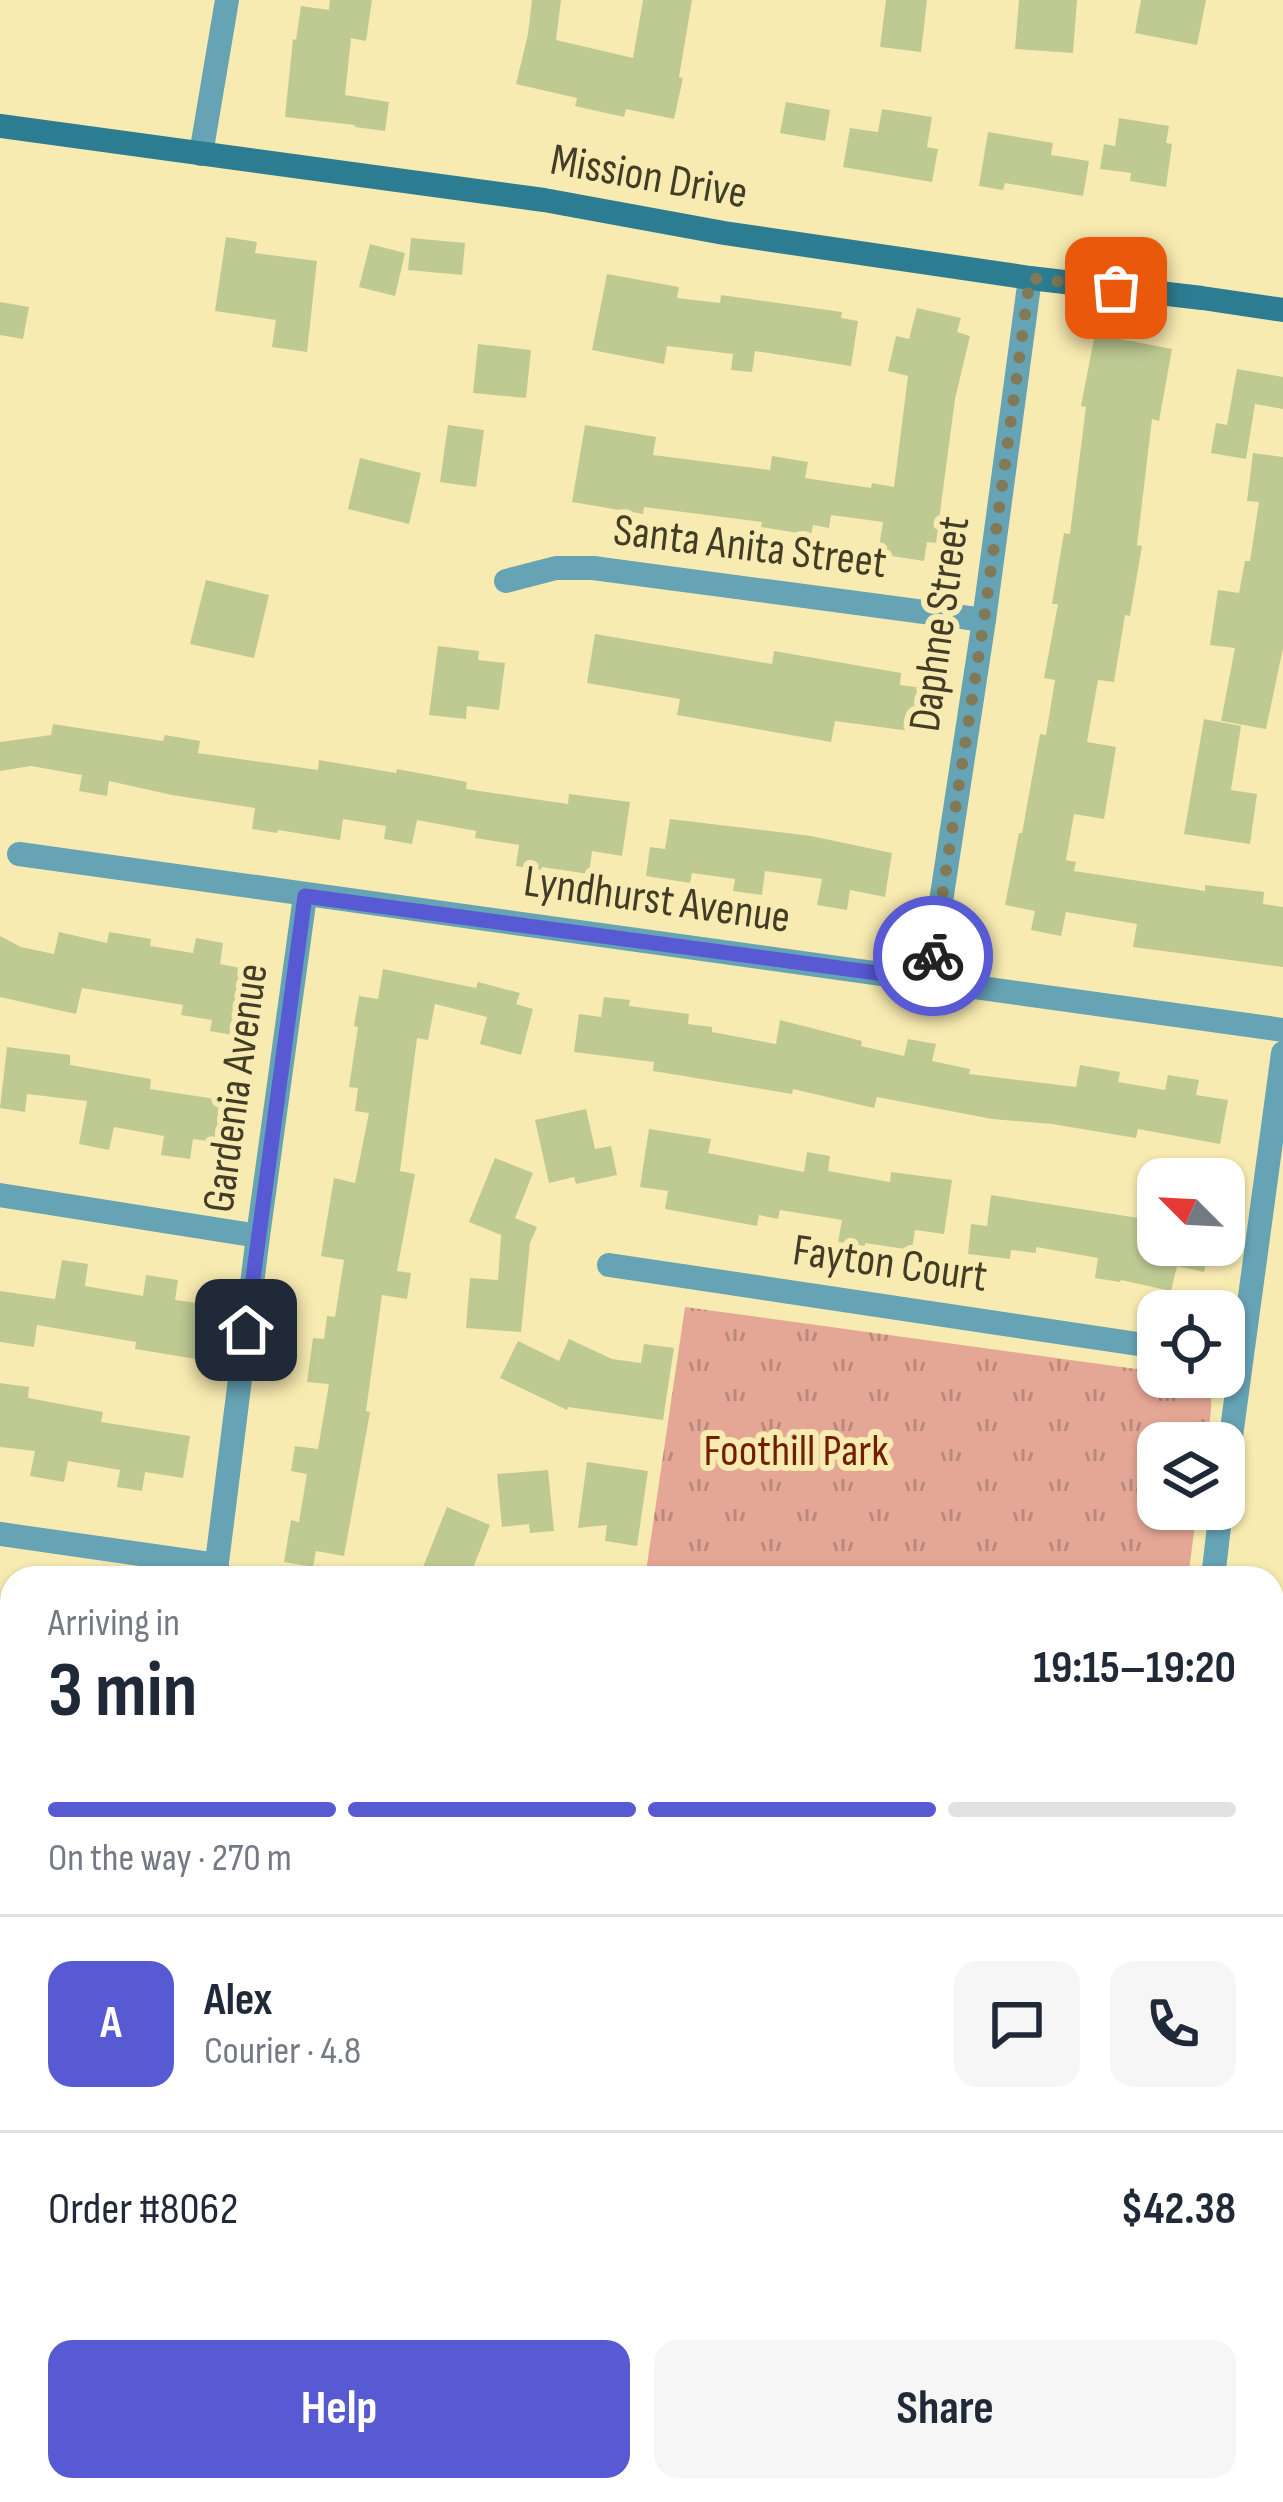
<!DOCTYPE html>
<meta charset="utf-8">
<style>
body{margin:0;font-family:"Sofia Sans Condensed",sans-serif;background:#f6f6f7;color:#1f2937;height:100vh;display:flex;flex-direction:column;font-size:45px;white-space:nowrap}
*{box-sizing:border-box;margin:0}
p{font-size:39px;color:#747a83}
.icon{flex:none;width:66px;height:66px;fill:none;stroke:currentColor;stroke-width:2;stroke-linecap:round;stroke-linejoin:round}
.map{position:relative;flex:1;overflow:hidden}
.drawer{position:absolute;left:0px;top:1566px;width:1284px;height:936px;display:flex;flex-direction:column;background:#fff;border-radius:36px 36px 0 0;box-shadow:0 3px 9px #0004}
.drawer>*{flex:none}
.needle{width:78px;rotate:294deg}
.fabs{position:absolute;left:1137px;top:1158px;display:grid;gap:24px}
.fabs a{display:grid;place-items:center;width:108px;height:108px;border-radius:24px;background:#fff;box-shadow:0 3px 9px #0004;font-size:60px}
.pin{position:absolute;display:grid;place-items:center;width:102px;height:102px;color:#fff;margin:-51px;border-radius:24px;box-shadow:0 6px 18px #0006}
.courier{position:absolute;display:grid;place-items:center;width:120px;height:120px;margin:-60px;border:9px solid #575ad2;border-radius:50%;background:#fff;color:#222;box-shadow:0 3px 15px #0007}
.headline em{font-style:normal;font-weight:700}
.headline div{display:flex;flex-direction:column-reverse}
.headline{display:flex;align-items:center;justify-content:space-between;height:204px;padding:0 48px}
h1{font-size:78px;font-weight:700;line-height:90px}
.bar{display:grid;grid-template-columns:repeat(4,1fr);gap:18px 12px;align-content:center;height:144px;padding:0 48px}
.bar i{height:15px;border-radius:9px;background:#e0e1e3}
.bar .selected{background:#575ad2}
.bar p{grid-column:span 4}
.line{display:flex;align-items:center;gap:30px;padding:0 48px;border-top:3px solid #e0e1e3}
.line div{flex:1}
.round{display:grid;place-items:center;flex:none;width:126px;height:126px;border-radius:24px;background:#f6f6f7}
.action{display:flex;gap:24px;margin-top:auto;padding:24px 48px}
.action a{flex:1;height:138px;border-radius:24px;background:#575ad2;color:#fff;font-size:48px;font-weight:700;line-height:138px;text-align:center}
.action a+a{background:#f6f6f7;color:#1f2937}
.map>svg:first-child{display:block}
.grass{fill:url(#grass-tufts)}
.building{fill:#bfca93}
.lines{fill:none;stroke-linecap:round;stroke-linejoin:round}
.street{stroke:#66a3b4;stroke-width:24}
.secondary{stroke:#2c7d91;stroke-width:24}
.done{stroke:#827a57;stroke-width:12;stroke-dasharray:0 21.6}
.route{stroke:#575ad2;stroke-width:15}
.labels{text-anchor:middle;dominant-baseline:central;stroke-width:12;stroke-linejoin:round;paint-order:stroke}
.street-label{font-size:45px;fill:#423d26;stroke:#f8ebb1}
.park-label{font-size:45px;fill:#711f02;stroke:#f8ebb1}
</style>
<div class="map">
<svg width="1283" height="2502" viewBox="0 0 1283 2502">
<defs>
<pattern id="grass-tufts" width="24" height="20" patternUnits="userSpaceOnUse" patternTransform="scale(3)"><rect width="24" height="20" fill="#e5a795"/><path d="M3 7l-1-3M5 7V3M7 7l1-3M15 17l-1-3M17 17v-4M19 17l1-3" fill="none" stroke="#bb8979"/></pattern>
</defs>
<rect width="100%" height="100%" fill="#f8ebb1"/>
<path class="grass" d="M685 1307 1158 1372V1377C1220 1377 1214 1387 1207 1443H1158V1509H1197L1188 1578H645Z"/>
<g class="building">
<path d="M330 0H372L366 41 351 38 345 95 389 102 385 131 355 127V125L285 117 293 39 296 40 301 6 329 10Z"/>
<path d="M532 0H561L556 40 633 58 643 0H692L679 77 683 78 674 119 626 109 624 117 575 106 577 98 516 84 528 34Z"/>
<path d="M886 0H927L921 52 880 47Z"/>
<path d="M1019 0H1077L1073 53 1015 49Z"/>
<path d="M1141 0H1206L1197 45 1135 33Z"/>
<path d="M786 102 830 110 825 141 780 133Z"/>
<path d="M882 109 932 117 927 147 938 149 932 182 843 167 850 128 878 132Z"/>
<path d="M1119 118 1169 126 1166 143 1172 144 1166 187 1130 181 1131 173 1100 169 1104 144 1115 146Z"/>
<path d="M988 132 1053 143 1051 155 1089 161 1083 196 1005 183 1003 190 979 186Z"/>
<path d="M226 237 257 242 255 253 317 261 307 352 272 347 276 320 215 311Z"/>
<path d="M411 238 465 243 462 275 408 270Z"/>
<path d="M370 244 405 253 395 296 359 287Z"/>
<path d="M607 274 679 287 677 298 720 303 721 295 842 312 841 318 858 321 851 366 755 351 752 372 731 370 733 354 667 346 664 364 592 350Z"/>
<path d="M0 302 29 307 23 339 0 335Z"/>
<path d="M917 308 961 318 957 332 970 336 955 399 936 543 927 542 924 561 878 554 883 522 831 515 829 528 813 525 811 535 761 527 762 522 644 507 643 514 572 502 585 425 656 437 653 455 770 470 772 456 808 462 805 478 871 488 872 483 894 487 908 376 888 371 896 336 909 339Z"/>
<path d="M1095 334 1172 349 1159 421 1152 419 1137 545 1142 546 1130 616 1125 615 1114 682 1098 680 1087 742 1116 747 1104 819 1074 814 1066 860 1076 862 1074 871 1205 891V885L1264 892 1263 904 1283 907V967L1133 947 1137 924 1066 912 1061 936 1031 930 1035 911 1005 905 1019 833H1022L1040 734 1046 735 1055 680 1044 678 1058 604H1052L1064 533 1070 534 1086 407 1081 406Z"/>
<path d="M478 344 531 350 526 398 473 393Z"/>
<path d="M1237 369 1283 377V409L1255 404 1246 459 1211 453 1216 423 1227 425Z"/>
<path d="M448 425 484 430 476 487 440 482Z"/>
<path d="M1253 453 1283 457V648L1266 729 1221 721 1235 648 1210 645 1218 590 1239 593 1245 561H1250L1259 502 1247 501Z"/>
<path d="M360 458 421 473 409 524 348 509Z"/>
<path d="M206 580 269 595 254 658 190 644Z"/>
<path d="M595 634 772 664 774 651 901 673 900 685 931 689 925 733 835 721 831 742 677 715 680 699 587 683Z"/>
<path d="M438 646 479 651 478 660 505 663 499 710 467 706 466 719 429 715Z"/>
<path d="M1204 719 1241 726 1231 790 1257 794 1250 844 1184 834Z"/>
<path d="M53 724 163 741 165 735 200 741 198 753 318 770 319 760 396 773 397 769 467 782 466 789 568 804 569 794 630 802 622 856 592 851 589 874 542 867 541 870 516 866 519 845 475 838 476 831 417 820 412 844 384 839 386 826 343 819 340 840 278 830 277 833 252 829 255 808 172 795 109 781 107 796 79 791 82 775 31 766 0 771V742L51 735Z"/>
<path d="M670 819 811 836 892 853 885 897 850 890 847 910 817 905 822 879 765 871 762 895 733 891 735 879 692 873 690 883 646 876 650 847 665 849Z"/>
<path d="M59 932 107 943 109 932 151 939 150 946 193 953 196 938 223 943 220 964 251 970 238 1036 210 1031 212 1020 181 1015 183 1005 82 988 76 1014 0 997V936L21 947 54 954Z"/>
<path d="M383 969 476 988 478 982 520 993 516 1004 533 1009 521 1055 480 1044 487 1017 435 1004 428 1040 417 1038 400 1171 415 1174 397 1271 411 1273 407 1299 382 1295 366 1411 370 1412 344 1556 316 1551 313 1567 284 1562 291 1520 299 1522 307 1474 291 1471 295 1446 318 1449 329 1384 307 1382 313 1338 324 1339 327 1316 335 1317 344 1260 321 1256 334 1178 355 1183 369 1113 355 1111 358 1088 349 1087 358 1027 354 1026 359 996 378 999Z"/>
<path d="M604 997 630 1000 629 1006 689 1014 688 1024 712 1027V1032L776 1044 780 1020 862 1041 861 1046 904 1056 908 1039 936 1044 932 1061 970 1069 969 1074 1076 1087 1080 1065 1120 1072 1118 1082 1165 1090 1168 1075 1199 1080 1196 1095 1228 1100 1220 1144 1138 1129 1136 1138 1052 1124 992 1119 877 1097 874 1108 793 1089 792 1094 653 1071 654 1062 574 1052 579 1014 601 1017Z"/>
<path d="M7 1047 70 1055V1065L151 1079 150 1089 235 1102 228 1144 193 1139 190 1159 161 1155 164 1136 114 1127 109 1150 79 1144 87 1101 27 1094 25 1112 0 1108Z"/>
<path d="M586 1109 595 1149 611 1146 617 1175 576 1184 574 1177 549 1183 535 1120Z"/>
<path d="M649 1129 711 1139 708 1153 804 1172 807 1152 830 1156 828 1171 890 1182 891 1172 952 1180 944 1234 915 1230 912 1250 865 1243V1246L838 1242 842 1220 780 1210 778 1219 759 1215 757 1226 665 1209 668 1191 640 1187Z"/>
<path d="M495 1158 533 1173 515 1218 537 1227 530 1243 521 1332 466 1328 470 1278 498 1280 501 1235 469 1222Z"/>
<path d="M991 1195 1158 1221V1245H1210L1204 1272 1177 1266 1171 1291 1121 1280 1120 1282 1095 1278 1098 1258 1036 1247V1253L1011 1250 1010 1259 968 1254 971 1224 987 1226Z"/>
<path d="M62 1260 88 1264 85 1286 143 1296 146 1275 178 1280 175 1300 205 1304 196 1359 135 1349 136 1342 37 1325 34 1347 0 1342V1291L55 1299Z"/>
<path d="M569 1339 612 1359 641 1363 644 1344 674 1348 663 1420 568 1407 567 1410 500 1378 518 1341 559 1361Z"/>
<path d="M0 1383 29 1387 28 1398 103 1412 101 1422 190 1436 183 1478 145 1472 142 1491 117 1487 120 1470 68 1461 64 1482 30 1476 35 1451 0 1447Z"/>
<path d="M587 1462 648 1471 637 1546 605 1541 607 1525 578 1528Z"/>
<path d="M548 1470 554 1531 530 1533 529 1524 502 1527 497 1474Z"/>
<path d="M447 1507 490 1525 469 1578H435L421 1572Z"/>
</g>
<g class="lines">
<g class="street">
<path d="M201 154 227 0"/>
<path d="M506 581 556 568H593L984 620"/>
<path d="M19 854 1283 1030"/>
<path d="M929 980 984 620 1030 278"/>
<path d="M0 1195 258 1236"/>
<path d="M609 1265 1158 1347"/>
<path d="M1224 1488 1283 1053"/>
<path d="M0 1534 217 1565"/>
<path d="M215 1578 258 1236 305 896"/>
<path d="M1213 1578 1221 1509"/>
<path d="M1272 1709 1283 1710"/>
<path d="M0 1876 12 1878"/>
<path d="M0 2215 12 2217"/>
<path d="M1272 2389 1283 2391"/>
<path d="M141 2490 166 2502"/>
</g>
<path class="secondary" d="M0 126 544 200 724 233 1030 278 1202 298 1283 310"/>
</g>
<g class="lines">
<path class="done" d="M933 956 984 620 1030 278 1116 288"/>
<path class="route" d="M246 1330 305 896 929 980 933 956"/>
</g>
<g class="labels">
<g class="street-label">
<text transform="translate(649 177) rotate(10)">Mission Drive</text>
<text transform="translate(750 547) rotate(7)">Santa Anita Street</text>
<text transform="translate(940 624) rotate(-82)">Daphne Street</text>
<text transform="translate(657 900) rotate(8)">Lyndhurst Avenue</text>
<text transform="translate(236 1088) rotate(-82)">Gardenia Avenue</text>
<text transform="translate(890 1264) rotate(8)">Fayton Court</text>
</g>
<g class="park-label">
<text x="796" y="1451">Foothill Park</text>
</g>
</g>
</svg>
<div class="fabs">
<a><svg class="needle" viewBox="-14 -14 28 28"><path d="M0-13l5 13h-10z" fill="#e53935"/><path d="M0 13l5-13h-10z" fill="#747a83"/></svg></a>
<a><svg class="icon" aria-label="locate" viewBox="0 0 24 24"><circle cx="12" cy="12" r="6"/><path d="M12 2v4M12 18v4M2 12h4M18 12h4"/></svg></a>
<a><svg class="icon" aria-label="layers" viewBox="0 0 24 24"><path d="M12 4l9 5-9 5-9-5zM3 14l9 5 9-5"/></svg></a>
</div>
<div class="pin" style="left:1116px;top:288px;background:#ea580c"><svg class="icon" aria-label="bag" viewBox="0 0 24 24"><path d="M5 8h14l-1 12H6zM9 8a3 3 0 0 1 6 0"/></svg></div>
<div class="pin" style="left:246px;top:1330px;background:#1f2937"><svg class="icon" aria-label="home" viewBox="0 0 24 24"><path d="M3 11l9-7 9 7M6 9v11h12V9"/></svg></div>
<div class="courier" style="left:933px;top:956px"><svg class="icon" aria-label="bike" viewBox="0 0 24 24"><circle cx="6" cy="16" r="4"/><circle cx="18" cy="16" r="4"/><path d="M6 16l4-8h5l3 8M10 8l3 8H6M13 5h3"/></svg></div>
<section class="drawer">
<div class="headline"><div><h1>3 min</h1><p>Arriving in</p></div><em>19:15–19:20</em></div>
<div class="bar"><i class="selected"></i><i class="selected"></i><i class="selected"></i><i></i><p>On the way · 270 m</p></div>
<div class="line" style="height:216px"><b class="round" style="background:#575ad2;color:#fff">A</b><div><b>Alex</b><p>Courier · 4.8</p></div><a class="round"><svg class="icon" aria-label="chat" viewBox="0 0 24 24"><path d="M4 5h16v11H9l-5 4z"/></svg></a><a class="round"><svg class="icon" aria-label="phone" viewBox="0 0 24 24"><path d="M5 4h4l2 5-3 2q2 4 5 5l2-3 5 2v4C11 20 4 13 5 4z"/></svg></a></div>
<div class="line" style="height:156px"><div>Order #8062</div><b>$42.38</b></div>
<div class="action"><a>Help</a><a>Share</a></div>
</section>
</div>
